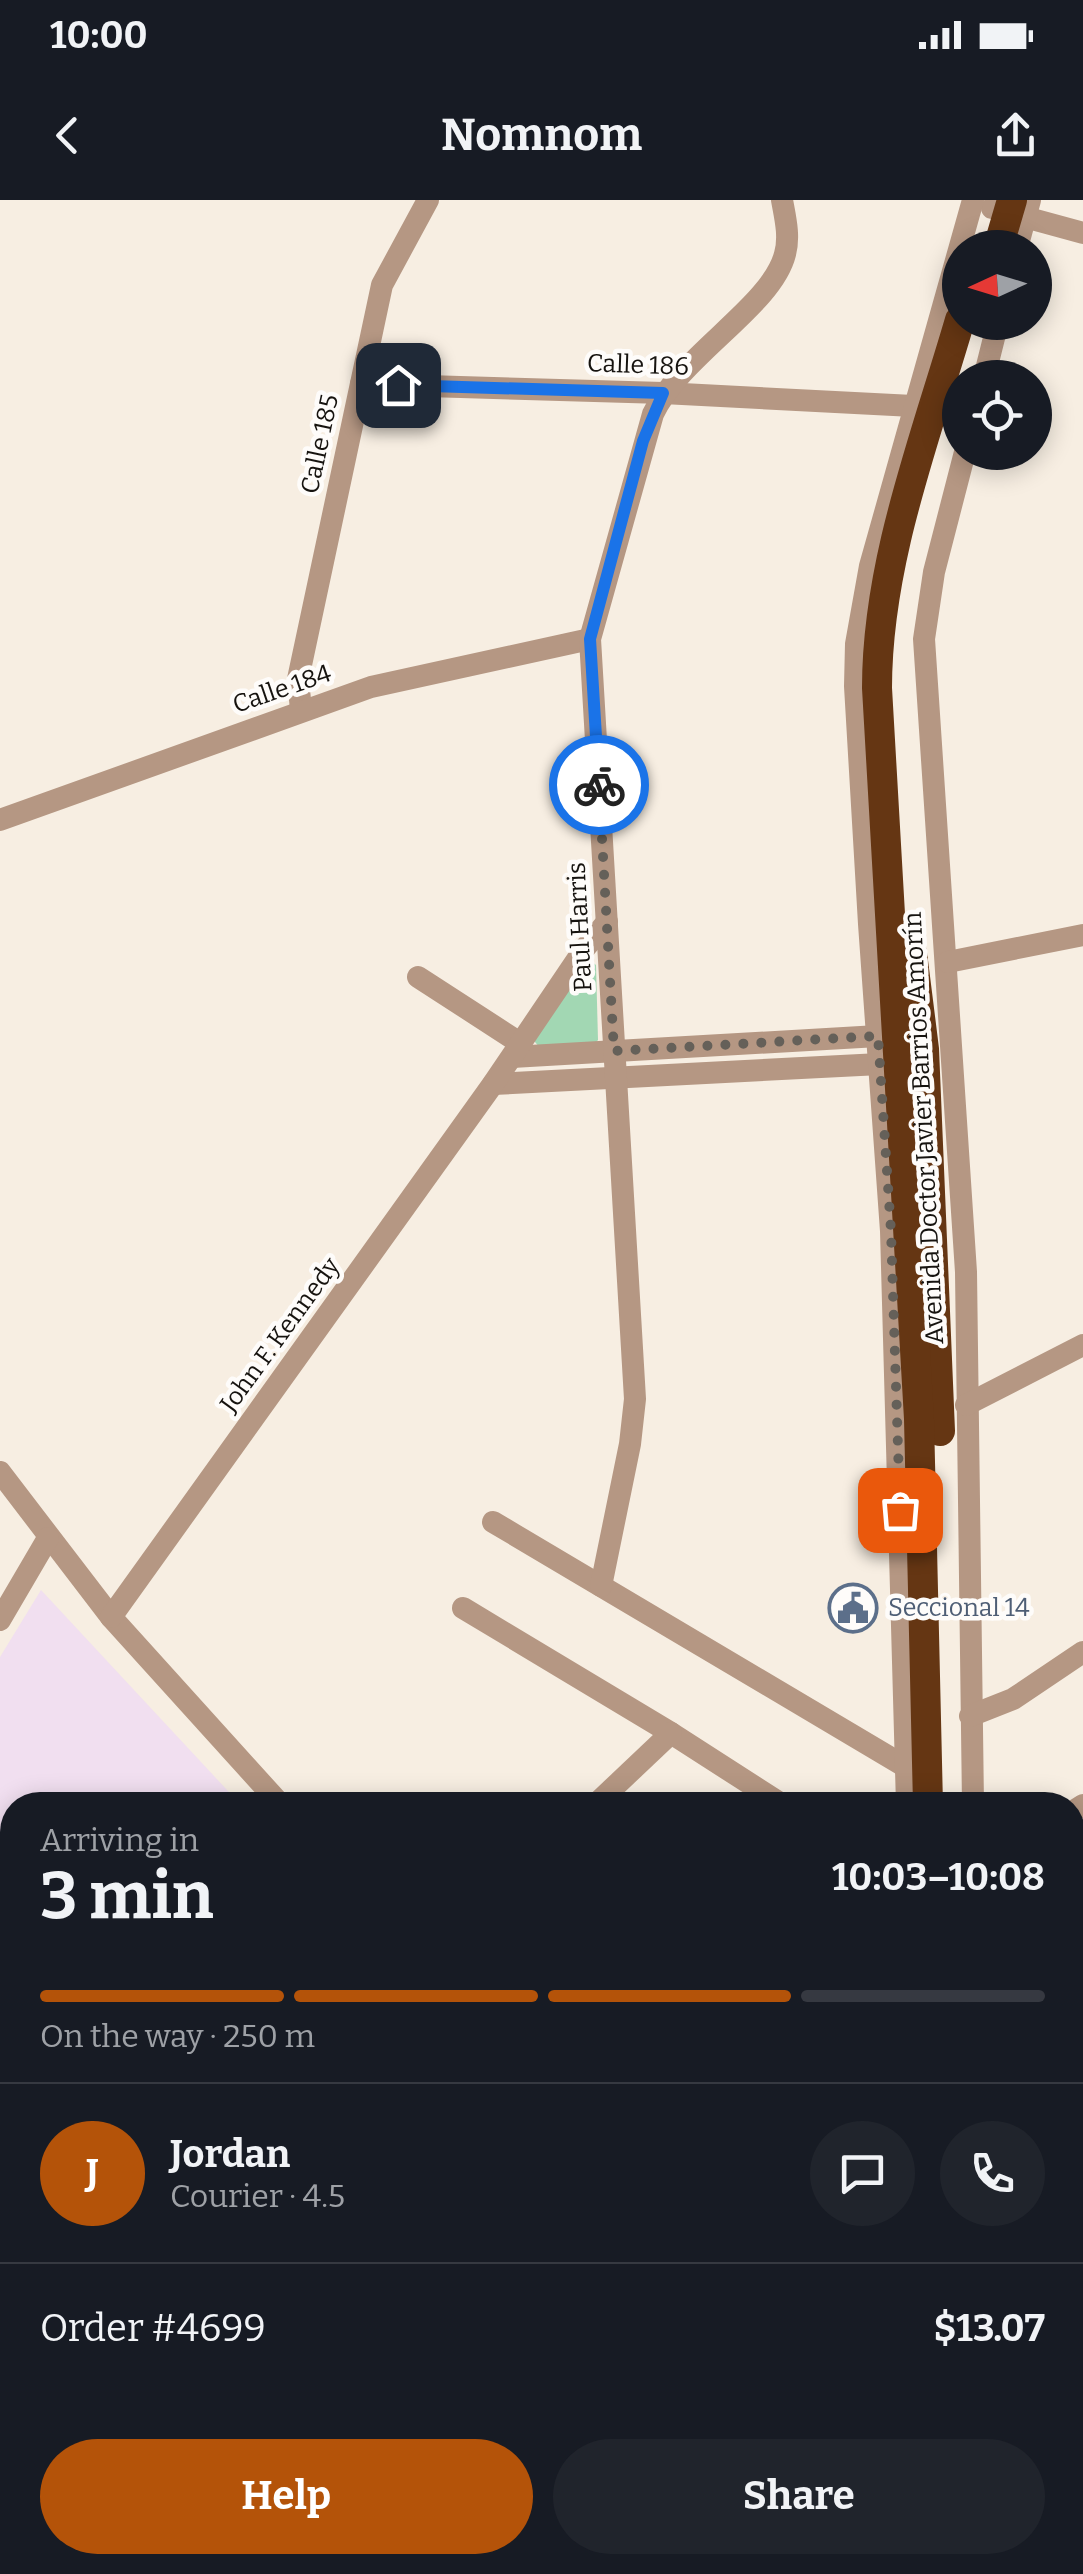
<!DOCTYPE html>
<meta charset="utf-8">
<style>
body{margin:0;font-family:Bitter,serif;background:#20242c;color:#f1f3f6;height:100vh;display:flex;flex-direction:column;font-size:38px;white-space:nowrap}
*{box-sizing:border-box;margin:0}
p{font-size:32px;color:#9ea1a6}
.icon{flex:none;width:55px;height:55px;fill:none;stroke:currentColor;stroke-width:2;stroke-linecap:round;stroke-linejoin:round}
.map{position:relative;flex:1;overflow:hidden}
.sheet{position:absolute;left:0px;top:1592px;width:1085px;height:782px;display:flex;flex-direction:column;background:#171b24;border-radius:40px 40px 0 0;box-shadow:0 5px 25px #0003}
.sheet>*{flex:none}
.needle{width:65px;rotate:266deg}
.tools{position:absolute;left:942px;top:30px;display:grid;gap:20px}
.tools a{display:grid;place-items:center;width:110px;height:110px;border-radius:50%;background:#171b24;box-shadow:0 5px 25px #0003;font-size:50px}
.pin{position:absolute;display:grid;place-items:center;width:85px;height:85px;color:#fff;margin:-42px;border-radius:20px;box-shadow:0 5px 15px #0006}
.courier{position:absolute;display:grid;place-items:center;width:100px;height:100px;margin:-50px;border:8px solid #1a73e8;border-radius:50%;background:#fff;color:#222;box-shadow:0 2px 12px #0007}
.head em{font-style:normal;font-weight:700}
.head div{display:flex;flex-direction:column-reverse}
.head{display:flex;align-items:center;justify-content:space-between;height:170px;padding:0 40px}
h1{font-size:65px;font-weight:700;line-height:75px}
.bar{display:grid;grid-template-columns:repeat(4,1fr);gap:15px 10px;align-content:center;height:120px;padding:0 40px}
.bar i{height:12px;border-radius:8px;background:#363941}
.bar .current{background:#b45309}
.bar p{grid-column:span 4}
.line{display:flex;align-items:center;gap:25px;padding:0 40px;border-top:2px solid #363941}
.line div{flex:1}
.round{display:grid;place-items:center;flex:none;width:105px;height:105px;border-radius:52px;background:#20242c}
.cta{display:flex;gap:20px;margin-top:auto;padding:20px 40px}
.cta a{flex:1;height:115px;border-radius:60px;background:#b45309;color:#fff;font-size:40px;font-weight:700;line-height:115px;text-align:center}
.cta a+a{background:#20242c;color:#f1f3f6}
.status{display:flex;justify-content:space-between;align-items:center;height:70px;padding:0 50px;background:#171b24;direction:ltr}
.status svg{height:28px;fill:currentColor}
header{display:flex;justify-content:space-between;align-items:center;height:130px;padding:0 40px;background:#171b24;font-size:45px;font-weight:700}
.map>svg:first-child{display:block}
.education{fill:#f1dff0}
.green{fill:#a2d7b3}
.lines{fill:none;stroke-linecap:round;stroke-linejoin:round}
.minor{stroke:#b59783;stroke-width:22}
.highway{stroke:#653613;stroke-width:30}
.done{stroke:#656059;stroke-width:10;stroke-dasharray:0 18}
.route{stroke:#1a73e8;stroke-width:12}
.labels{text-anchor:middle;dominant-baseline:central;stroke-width:9;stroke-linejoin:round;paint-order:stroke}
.street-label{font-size:25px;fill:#16130f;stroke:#fefcfa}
.service-label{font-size:25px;fill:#4e5e75;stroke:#fefcfa;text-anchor:start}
</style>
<div class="status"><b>10:00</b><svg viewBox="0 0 49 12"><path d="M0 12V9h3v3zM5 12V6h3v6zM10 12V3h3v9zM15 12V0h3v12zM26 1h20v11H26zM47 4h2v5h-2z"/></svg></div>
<header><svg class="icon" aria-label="back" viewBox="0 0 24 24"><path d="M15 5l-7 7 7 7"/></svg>Nomnom<svg class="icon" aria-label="share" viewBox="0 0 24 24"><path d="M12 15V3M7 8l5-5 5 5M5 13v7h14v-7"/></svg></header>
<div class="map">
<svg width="1083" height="2374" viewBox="0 0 1083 2374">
<rect width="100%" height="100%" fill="#f7eee2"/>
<g class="education">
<path d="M41 1390 241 1605H12V1723L0 1711V1457Z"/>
<path d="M701 2363H876V2374H714Z"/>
</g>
<g class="green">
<path d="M591 761 596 765 598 840 593 846 540 848 535 842V833L583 762Z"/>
<path d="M0 1711 12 1723V2362H701L714 2374H0Z"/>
</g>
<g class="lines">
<g class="minor">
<path d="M992 8 1083 33"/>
<path d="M1017 48 1030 0"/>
<path d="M984 178 998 122"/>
<path d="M361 184 663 193 913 206"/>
<path d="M965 252 934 372 924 439 966 1072 973 1605"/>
<path d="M301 510 298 479 382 85 428 0"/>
<path d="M0 620 371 487 590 439"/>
<path d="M948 762 1083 735"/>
<path d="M418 777 520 843"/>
<path d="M512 857 878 836 885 845"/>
<path d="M493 884 880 864 889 854"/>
<path d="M966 1205 1083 1145"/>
<path d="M0 1272 111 1417 281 1605"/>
<path d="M493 1322 906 1567"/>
<path d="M601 1386 630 1244 635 1199 590 439 653 214C681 155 772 106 785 54 790 36 785 17 782 0"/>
<path d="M463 1408 671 1533 783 1605"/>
<path d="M111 1417 493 884 585 748 607 722"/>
<path d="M0 1420 48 1338"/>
<path d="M970 1516 1013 1499 1083 1452"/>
<path d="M595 1605 671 1533"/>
<path d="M907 1605 891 1031 869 724 855 486 856 444 870 366 973 0"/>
<path d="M1072 1612 1083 1605"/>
<path d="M1072 2035 1083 2028"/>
<path d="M0 2073 12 2065"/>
<path d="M0 2229 12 2204"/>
<path d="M174 2374 176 2362"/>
<path d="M356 2374 366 2362"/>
<path d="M911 2374V2362"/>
</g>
<g class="highway">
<path d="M998 48 1012 0"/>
<path d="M912 753 924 849 940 1231"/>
<path d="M928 1605 919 1219 877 488C877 362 925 240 960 120"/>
<path d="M943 2362V2374"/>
<path d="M964 2374 965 2362"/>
</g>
</g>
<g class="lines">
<path class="done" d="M599 585 614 851 878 836 891 1031 900 1310"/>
<path class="route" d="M398 185 663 193 643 241 590 439 599 585"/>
</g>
<defs>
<g id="civic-ring" transform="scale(2.5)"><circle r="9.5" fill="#fefcfa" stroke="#5c6f8a" stroke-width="1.5"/><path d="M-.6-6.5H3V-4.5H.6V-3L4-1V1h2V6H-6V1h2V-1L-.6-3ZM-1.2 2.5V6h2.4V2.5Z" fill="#5c6f8a"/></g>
</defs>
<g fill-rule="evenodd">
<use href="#civic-ring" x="853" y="1408"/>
</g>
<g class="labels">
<g class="street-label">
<text transform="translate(638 165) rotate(2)">Calle 186</text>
<text transform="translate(320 244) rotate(-78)">Calle 185</text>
<text transform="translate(282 489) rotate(-19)">Calle 184</text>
<text transform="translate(580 727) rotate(-93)">Paul Harris</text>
<text transform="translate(924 928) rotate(-93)">Avenida Doctor Javier Barrios Amorín</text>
<text transform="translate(280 1135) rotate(-54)">John F. Kennedy</text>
</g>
<g class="service-label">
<text x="888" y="1408">Seccional 14</text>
</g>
</g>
</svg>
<div class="tools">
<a><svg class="needle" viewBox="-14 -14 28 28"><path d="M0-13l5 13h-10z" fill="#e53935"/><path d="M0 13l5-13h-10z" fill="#9ea1a6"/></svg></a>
<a><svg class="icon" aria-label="locate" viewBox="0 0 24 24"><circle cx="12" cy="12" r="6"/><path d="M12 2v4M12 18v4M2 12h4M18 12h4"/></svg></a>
</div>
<div class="pin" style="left:900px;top:1310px;background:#ea580c"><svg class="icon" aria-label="bag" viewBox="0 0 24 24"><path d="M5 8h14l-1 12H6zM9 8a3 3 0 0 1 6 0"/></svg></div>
<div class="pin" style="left:398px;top:185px;background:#1f2937"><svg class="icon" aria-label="home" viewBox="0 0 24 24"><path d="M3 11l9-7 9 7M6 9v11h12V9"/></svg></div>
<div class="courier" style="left:599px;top:585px"><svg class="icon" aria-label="bike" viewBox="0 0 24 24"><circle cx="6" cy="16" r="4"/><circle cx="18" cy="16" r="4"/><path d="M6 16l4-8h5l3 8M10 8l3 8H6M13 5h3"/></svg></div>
<section class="sheet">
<div class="head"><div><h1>3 min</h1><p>Arriving in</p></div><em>10:03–10:08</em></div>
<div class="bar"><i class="current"></i><i class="current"></i><i class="current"></i><i></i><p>On the way · 250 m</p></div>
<div class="line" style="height:180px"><b class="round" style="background:#b45309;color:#fff">J</b><div><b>Jordan</b><p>Courier · 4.5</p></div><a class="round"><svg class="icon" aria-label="chat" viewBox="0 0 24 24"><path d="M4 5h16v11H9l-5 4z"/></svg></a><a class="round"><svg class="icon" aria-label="phone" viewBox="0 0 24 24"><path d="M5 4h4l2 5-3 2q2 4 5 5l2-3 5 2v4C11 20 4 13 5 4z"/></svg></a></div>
<div class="line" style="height:130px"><div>Order #4699</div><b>$13.07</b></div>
<div class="cta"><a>Help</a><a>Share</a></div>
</section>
</div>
